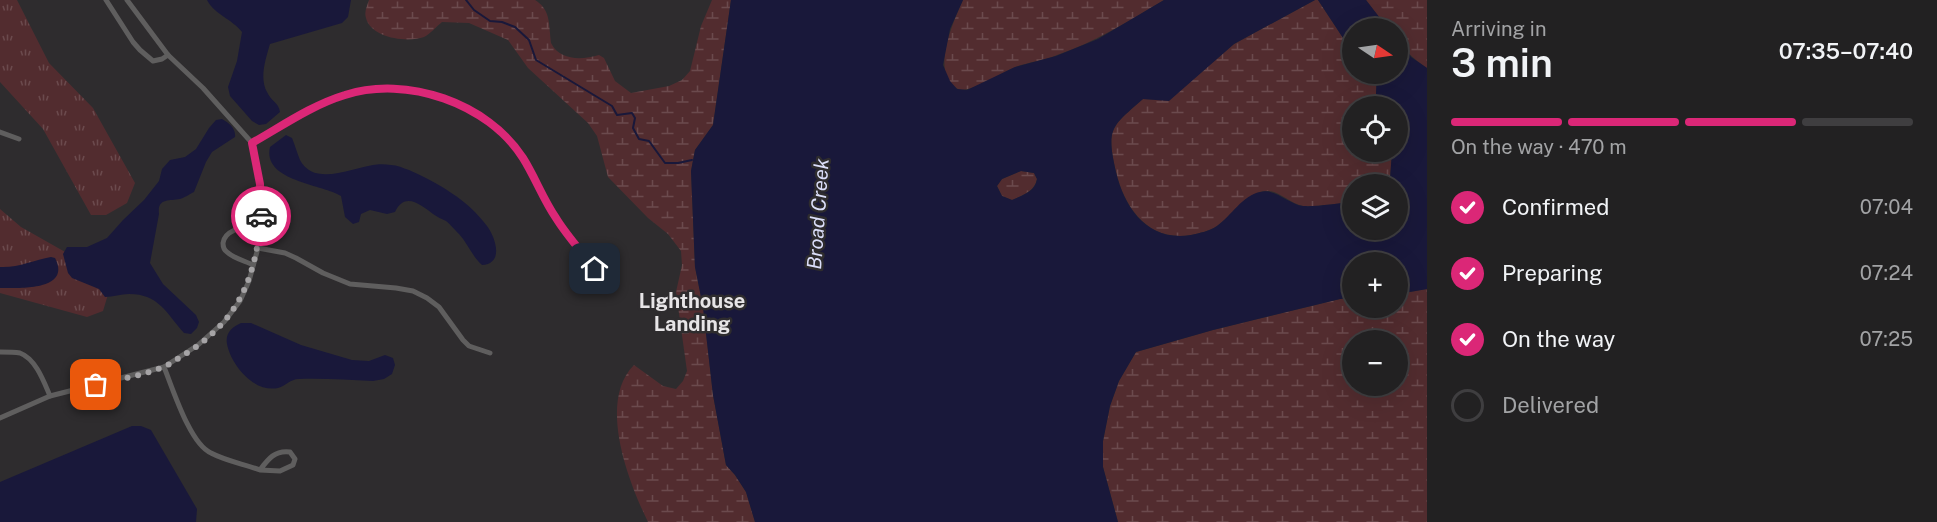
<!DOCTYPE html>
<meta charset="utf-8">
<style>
body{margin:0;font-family:"Public Sans",sans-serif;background:#2e2e2f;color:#f1f3f6;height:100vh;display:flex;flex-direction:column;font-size:22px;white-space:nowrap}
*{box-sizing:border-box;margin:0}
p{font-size:20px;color:#a2a3a5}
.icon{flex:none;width:33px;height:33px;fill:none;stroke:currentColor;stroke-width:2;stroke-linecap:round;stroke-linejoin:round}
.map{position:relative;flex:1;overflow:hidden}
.drawer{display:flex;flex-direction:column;background:#222122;width:510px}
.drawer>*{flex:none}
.needle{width:39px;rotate:103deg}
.controls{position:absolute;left:1342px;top:18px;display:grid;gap:12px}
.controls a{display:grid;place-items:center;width:66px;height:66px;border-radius:50%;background:#222122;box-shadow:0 6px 24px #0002,0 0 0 2px #3f3e40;font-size:30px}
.pin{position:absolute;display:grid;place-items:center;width:51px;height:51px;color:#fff;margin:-26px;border-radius:12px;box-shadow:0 3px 9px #0006}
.courier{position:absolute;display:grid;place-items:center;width:60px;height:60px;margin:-30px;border:4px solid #db2777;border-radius:50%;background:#fff;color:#222;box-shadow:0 2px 8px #0007}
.head em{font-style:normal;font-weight:600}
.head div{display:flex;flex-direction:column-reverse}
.head{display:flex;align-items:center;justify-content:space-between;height:102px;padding:0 24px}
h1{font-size:39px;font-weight:600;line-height:45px}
.bar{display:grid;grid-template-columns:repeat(4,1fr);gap:9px 6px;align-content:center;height:72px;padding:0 24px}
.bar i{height:8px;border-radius:4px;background:#3f3e40}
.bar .current{background:#db2777}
.bar p{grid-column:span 4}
ol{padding:0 24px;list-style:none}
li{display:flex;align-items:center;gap:18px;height:66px}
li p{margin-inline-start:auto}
li .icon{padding:6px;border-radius:50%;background:#db2777;color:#fff;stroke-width:4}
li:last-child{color:#a2a3a5}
li i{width:33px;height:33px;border:3px solid #3f3e40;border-radius:50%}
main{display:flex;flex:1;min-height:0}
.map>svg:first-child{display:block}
.grass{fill:url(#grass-tufts)}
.wetland{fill:url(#wetland-marsh);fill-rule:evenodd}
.water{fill:#19183a;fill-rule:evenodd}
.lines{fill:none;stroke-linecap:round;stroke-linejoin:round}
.stream{stroke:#19183a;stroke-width:2}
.street{stroke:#5f5e5e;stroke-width:5}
.done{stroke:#a6a4a6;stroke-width:6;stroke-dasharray:0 10.8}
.route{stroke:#db2777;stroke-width:8}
.labels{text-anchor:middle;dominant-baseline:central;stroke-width:5;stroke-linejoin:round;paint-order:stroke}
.water-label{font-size:20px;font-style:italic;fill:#dbdef9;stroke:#2e2c2e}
.neighbourhood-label{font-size:20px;font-weight:bold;fill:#e7e5e7;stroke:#2e2c2e}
</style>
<main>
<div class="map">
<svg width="1427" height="522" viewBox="0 0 1427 522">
<defs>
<pattern id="grass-tufts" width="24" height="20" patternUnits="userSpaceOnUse" patternTransform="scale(1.5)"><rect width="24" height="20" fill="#522c2f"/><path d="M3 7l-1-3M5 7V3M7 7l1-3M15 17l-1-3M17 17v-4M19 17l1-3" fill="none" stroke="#6b4a4d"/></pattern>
<pattern id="wetland-marsh" width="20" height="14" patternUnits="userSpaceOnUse" patternTransform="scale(1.5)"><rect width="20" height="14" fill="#522c2f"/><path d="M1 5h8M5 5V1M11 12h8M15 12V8" fill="none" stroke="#6b4a4d"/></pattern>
</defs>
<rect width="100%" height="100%" fill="#2e2c2e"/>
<g class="grass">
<path d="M0 0H17L49 63 93 108 135 183 127 203 106 215H91L43 129 0 82Z"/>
<path d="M0 209 21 227 74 257 109 291 103 311 87 317 0 293Z"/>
</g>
<g class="wetland">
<path d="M369 0H535C548 8 549 19 550 33 550 35 551 42 551 43 560 61 582 60 599 55L604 58 615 81 631 93 669 86 682 80 690 71 701 26 712 0H731L713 125 695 150 691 171 695 267 703 307 713 395 726 465 735 475 746 492 755 522H648C629 483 597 402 634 365L663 386 676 389 683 381 687 371 676 292 682 265 681 251 668 234 648 218 608 177 597 136 588 123 528 68 508 40 469 23 442 22C437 26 430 34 424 37 407 43 371 38 366 18 364 12 367 6 369 0Z"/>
<path d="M963 0H1164C1129 21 1095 42 1057 55 1043 61 1027 62 1013 68 1001 73 969 94 958 89 929 75 954 20 963 0Z"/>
<path d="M1315 0H1318L1343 38 1353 42V74H1377L1376 94 1389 106H1353V152H1392L1390 179 1371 176 1366 184H1353V202C1339 203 1316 207 1303 206 1291 204 1280 192 1269 191 1247 190 1233 215 1217 226 1209 231 1200 233 1191 235 1149 242 1125 209 1116 172 1106 128 1111 127 1143 99L1169 100 1234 44Z"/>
<path d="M1366 0H1427V68C1414 59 1398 47 1398 28 1384 28 1374 10 1366 0Z"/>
<path d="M1021 171 1034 173 1037 179C1034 192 1023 195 1012 200L1002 196 997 186 1002 179Z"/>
<path d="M1427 289V522H1118L1103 467V441L1110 406 1119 381 1136 352 1213 330 1340 299 1353 298V308H1398V294ZM1353 340H1398V386H1353Z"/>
</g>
<g class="water">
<path d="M207 0H351L348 17 342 23 270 44C266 58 259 78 267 92 271 101 279 103 280 112L266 124 259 125 252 121 230 96 228 87 237 61 242 32C232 19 215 15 207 0Z"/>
<path d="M731 0H963L950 29 943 65 950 81 957 89 967 90 1015 67 1056 56 1098 39 1164 0H1315L1234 44 1169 101 1143 99C1111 127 1106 128 1116 172 1125 210 1149 242 1191 235 1200 233 1210 231 1217 226 1231 216 1243 195 1260 192 1276 188 1288 204 1303 206 1316 207 1339 203 1353 202V230H1398V184H1366L1371 176 1390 179 1392 152H1398V106H1389L1376 94 1377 74H1398V36L1411 57 1427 68V289L1398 294V262H1353V298L1340 299 1213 330 1136 352 1119 381 1110 406 1103 441V467L1118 522H755L746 492 735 475 726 465 713 395 703 307 695 267 691 171 695 150 713 125ZM1021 171 1034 173 1037 179C1035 192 1023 195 1012 200L1002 196 997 186 1002 179Z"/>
<path d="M1318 0H1366L1380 18 1393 28H1353V42L1343 38Z"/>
<path d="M222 119C229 123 236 128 235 137L212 152 206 162 194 192C190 194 184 198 180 199 169 201 157 198 159 214L150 263 163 284 196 315 199 322 197 328 191 334 184 333C166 313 159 294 129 294 121 294 113 297 105 297L99 289 72 278 68 273 63 254 67 247H87L107 238 123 220 144 200 159 181 162 169 170 160 185 157 196 149 209 128 216 120Z"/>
<path d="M286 135 292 138C295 145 297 153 300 160 314 187 352 168 373 165 378 164 385 164 391 165 397 165 403 168 409 170 438 183 468 200 487 226 496 238 504 264 482 265 472 256 468 244 459 234 455 230 450 224 446 221 442 219 437 217 433 214 421 205 405 191 395 212L387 214 370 210 361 214 359 222 353 224 345 217 341 196C322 184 262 181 270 147Z"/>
<path d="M51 257 55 258C72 291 19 288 0 288V267C18 268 34 260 51 257Z"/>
<path d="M241 323H251L301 345 352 360 369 361 385 355 393 358 395 365 392 374 384 379 373 381C348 380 323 378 299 379 290 379 286 386 278 388 254 393 231 365 227 344 225 333 232 327 241 323Z"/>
<path d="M132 426H141L151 430 197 509 196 522H0V482Z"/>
</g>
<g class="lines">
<path class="stream" d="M466 0 474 10 490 21 502 22 515 27 529 40 536 60 612 106 617 115 632 113 635 118 633 128 639 139 649 141 665 163H678L692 160"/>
<g class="street">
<path d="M106 0 133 42 140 50 153 61 162 59 168 55"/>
<path d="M0 132 19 139"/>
<path d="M252 143C282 126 312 105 345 95 407 75 488 103 523 158 535 177 543 199 556 218 567 236 582 252 595 269"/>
<path d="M258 248 285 253 296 258 323 273 350 284 396 288 413 291 427 298 439 307 463 340 469 346 490 353"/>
<path d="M253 265C245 261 233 258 227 252 224 250 223 246 223 243 225 228 248 227 260 224"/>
<path d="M0 352C6 352 14 352 20 353 36 359 44 382 50 396"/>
<path d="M164 367C173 389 190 444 211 453 226 461 244 464 260 470 268 459 275 450 290 452L295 459 293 465 280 471 260 470"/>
<path d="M0 418 50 396 164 367 198 345 224 322 240 301 249 281 258 248 261 217 260 184 252 143 203 88 168 55 127 0"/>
</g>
</g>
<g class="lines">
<path class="done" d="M96 385C118 379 142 376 163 367 172 364 179 357 187 353 240 319 256 276 261 216"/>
<path class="route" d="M261 216 260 184 252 143C282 126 312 105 345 95 406 75 488 103 523 158 535 177 543 199 556 218 567 236 582 252 595 269"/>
</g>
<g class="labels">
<g class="water-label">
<text transform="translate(818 214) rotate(-86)">Broad Creek</text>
</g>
<g class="neighbourhood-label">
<text x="692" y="301">Lighthouse<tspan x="692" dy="23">Landing</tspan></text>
</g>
</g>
</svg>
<div class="controls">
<a><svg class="needle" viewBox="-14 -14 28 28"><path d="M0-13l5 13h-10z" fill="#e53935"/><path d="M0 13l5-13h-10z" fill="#a2a3a5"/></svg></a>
<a><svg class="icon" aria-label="locate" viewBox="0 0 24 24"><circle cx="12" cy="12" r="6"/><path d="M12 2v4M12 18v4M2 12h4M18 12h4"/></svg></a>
<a><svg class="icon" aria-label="layers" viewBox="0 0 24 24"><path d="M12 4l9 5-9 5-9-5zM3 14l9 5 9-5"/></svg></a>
<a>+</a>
<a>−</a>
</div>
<div class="pin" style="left:96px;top:385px;background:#ea580c"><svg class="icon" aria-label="bag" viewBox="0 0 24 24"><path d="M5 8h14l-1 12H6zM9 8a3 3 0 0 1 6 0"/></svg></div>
<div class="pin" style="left:595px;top:269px;background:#1f2937"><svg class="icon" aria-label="home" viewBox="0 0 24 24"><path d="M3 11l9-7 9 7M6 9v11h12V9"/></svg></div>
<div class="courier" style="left:261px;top:216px"><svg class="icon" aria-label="car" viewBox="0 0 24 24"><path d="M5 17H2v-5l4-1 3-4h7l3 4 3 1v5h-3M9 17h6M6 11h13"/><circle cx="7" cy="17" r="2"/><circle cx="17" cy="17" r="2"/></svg></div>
</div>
<section class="drawer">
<div class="head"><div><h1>3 min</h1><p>Arriving in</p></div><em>07:35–07:40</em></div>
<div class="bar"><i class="current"></i><i class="current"></i><i class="current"></i><i></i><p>On the way · 470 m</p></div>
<ol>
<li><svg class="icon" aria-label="check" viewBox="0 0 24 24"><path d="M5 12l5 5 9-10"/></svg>Confirmed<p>07:04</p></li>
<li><svg class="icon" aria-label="check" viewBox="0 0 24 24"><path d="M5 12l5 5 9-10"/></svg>Preparing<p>07:24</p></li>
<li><svg class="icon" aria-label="check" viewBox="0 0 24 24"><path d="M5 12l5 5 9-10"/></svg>On the way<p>07:25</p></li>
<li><i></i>Delivered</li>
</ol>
</section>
</main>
